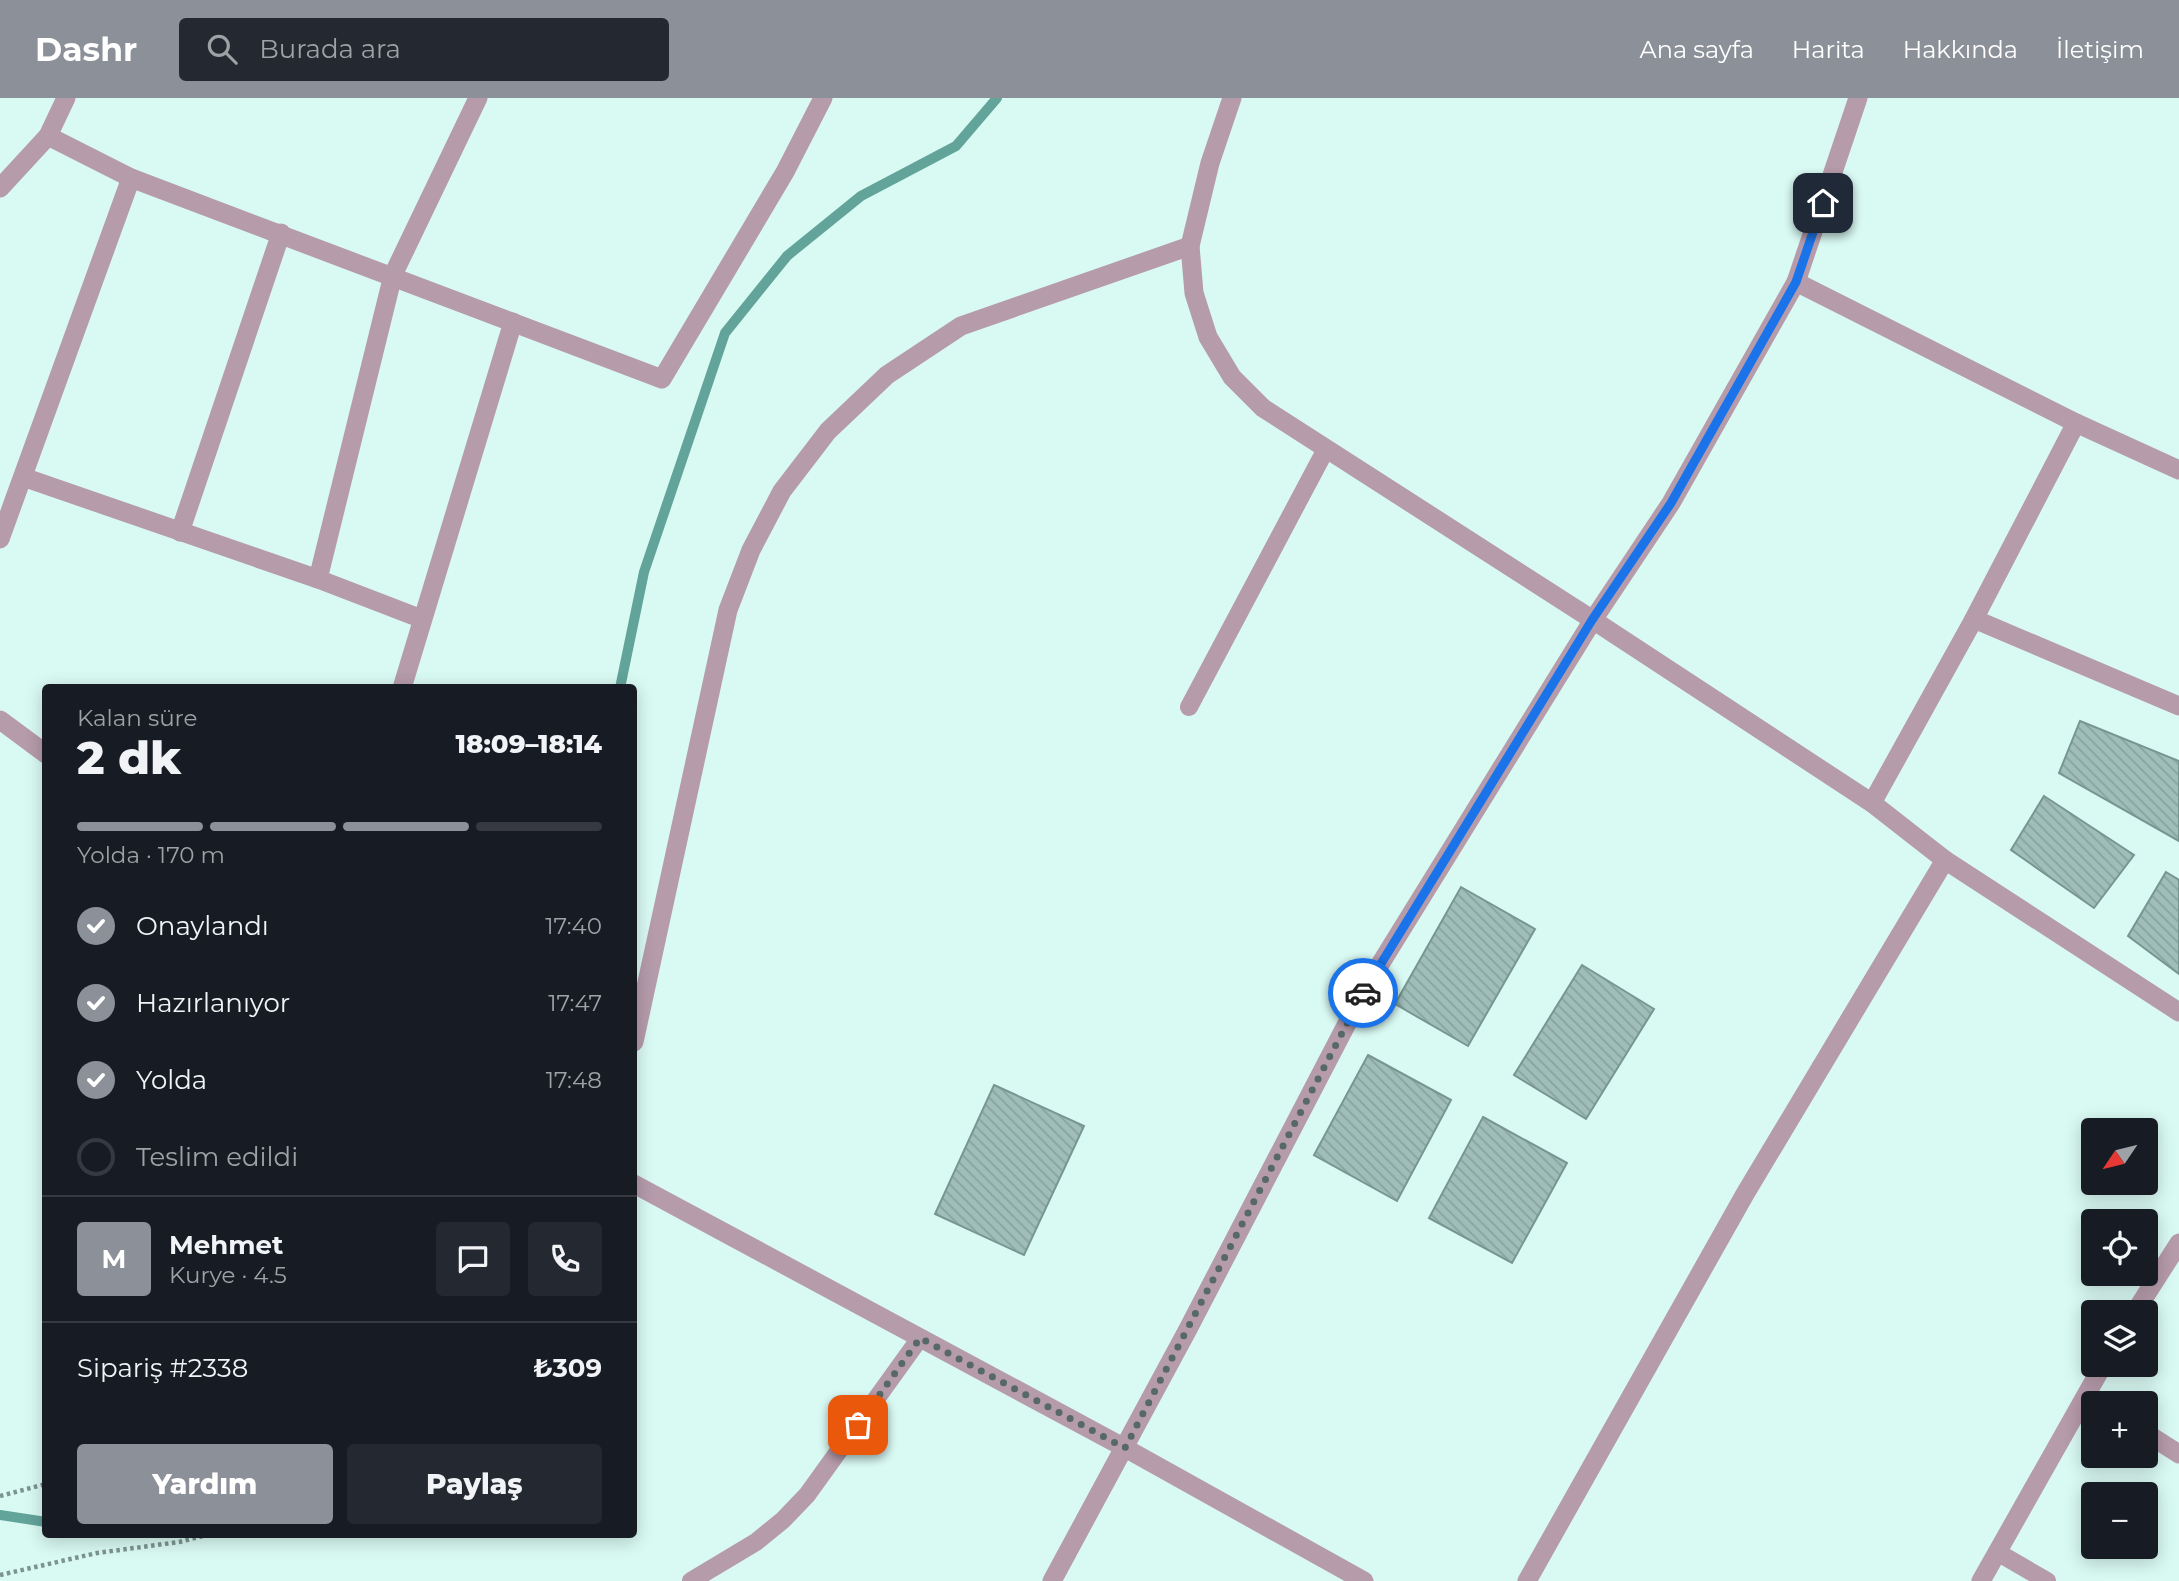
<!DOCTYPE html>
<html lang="tr">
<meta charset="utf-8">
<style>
body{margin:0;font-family:Montserrat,sans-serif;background:#242831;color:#f1f3f6;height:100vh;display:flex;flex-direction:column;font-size:26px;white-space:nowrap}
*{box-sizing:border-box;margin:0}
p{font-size:23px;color:#9ea1a6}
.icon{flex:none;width:38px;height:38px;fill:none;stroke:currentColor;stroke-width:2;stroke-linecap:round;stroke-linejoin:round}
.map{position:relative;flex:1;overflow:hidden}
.drawer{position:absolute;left:42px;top:586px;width:595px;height:854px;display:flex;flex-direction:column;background:#171b24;border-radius:7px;box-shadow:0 4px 18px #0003}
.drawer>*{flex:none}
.needle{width:46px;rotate:235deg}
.tools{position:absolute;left:2081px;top:1020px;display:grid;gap:14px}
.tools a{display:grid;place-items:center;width:77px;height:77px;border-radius:7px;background:#171b24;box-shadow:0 4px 18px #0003;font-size:35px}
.pin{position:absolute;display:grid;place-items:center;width:60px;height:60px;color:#fff;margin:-30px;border-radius:14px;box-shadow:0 4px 10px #0006}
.courier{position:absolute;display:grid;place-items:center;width:70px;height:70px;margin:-35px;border:5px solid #1a73e8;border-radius:50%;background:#fff;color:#222;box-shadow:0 2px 9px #0007}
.overview em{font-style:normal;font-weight:800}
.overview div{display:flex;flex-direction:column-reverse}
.overview{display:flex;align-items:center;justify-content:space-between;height:119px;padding:0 35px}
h1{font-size:46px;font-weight:800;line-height:52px}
.bar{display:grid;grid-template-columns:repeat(4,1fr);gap:10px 7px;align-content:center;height:84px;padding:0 35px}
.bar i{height:9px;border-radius:5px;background:#363941}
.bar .on{background:#8c9099}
.bar p{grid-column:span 4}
.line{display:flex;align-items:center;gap:18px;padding:0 35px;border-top:2px solid #363941}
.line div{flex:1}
.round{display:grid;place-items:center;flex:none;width:74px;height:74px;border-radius:7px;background:#242831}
ol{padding:0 35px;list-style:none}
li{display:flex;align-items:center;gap:21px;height:77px}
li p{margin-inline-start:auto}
li .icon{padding:7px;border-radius:50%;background:#8c9099;color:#fff;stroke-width:4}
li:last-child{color:#9ea1a6}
li i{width:38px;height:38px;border:4px solid #363941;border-radius:50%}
.cta{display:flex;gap:14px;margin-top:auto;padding:14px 35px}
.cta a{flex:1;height:80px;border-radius:7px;background:#8c9099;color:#fff;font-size:28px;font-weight:800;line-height:80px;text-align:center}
.cta a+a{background:#242831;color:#f1f3f6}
header{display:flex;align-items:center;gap:42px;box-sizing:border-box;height:98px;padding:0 35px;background:#8c9099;color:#fff}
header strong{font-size:33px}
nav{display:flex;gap:38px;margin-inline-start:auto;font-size:24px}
.search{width:490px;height:63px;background:#242831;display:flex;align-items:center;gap:18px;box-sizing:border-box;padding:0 24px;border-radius:7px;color:#9ea1a6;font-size:26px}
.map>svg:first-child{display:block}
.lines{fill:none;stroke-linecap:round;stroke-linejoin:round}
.stream{stroke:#62a39a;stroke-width:10}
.building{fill:url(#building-back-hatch);stroke:#789691;stroke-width:2}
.path{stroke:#7d9390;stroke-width:4.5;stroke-dasharray:3.5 3.5;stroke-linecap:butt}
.service{stroke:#b69bab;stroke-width:18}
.minor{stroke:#b69bab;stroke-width:19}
.tertiary{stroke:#b69bab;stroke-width:19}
.done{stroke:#566966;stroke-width:7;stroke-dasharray:0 12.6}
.route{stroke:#1a73e8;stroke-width:9}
</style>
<header>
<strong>Dashr</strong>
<div class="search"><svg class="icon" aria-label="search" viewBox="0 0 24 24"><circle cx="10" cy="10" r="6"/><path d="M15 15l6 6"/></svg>Burada ara</div>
<nav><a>Ana sayfa</a><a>Harita</a><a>Hakkında</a><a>İletişim</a></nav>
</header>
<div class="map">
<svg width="2179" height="1483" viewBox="0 0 2179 1483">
<defs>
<pattern id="building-back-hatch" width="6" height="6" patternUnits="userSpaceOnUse" patternTransform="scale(1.75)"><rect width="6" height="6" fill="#9fbeb9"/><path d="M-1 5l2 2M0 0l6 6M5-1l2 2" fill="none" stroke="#88a39e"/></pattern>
</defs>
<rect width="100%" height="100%" fill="#d9f9f3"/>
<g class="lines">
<g class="stream">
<path d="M620 590 644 474 725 235 787 158 861 98 956 48 997 0"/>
<path d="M0 1417 46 1424"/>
</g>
</g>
<g class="building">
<path d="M2080 623 2179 663V743L2059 675Z"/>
<path d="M2044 698 2134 757 2094 810 2011 752Z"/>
<path d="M2166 774 2179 782V876L2128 838Z"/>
<path d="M1461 789 1535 831 1468 948 1395 906Z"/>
<path d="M1582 867 1654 911 1586 1021 1514 977Z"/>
<path d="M1368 957 1451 1002 1397 1103 1314 1057Z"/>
<path d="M994 987 1084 1028 1024 1157 935 1116Z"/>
<path d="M1483 1019 1567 1065 1512 1165 1429 1120Z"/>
</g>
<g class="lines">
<g class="path">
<path d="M0 1398 46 1386"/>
<path d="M0 1477 97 1455 179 1444 207 1437"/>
</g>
<g class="service">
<path d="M1189 609 1326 351"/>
<path d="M1997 1454 2047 1483"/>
<path d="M691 1483 756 1444 783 1422 807 1397 920 1240"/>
</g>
<g class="minor">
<path d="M1232 0 1210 65 1190 148 1194 195 1208 239 1232 279 1263 310 1593 522 1872 705 1945 762"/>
<path d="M48 38 131 80 662 281 785 74 823 0"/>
<path d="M0 90 48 38 66 0"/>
<path d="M1796 184 2076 325 2179 372"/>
<path d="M23 379 318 481 422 521"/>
<path d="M180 434 281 135"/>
<path d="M0 441 131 80"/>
<path d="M318 481 393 177 478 0"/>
<path d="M1974 521 2179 608"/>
<path d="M402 590 513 224"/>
<path d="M0 622 46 656"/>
<path d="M1872 705 1974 521 2076 325"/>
<path d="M634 944 728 512 751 452 782 393 828 333 887 277 961 228 1190 148"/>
<path d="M634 1086 1125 1350 1364 1483"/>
<path d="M2135 1214 2179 1145"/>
<path d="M2146 1335 2179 1356"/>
<path d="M1527 1483 1745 1096 1945 762 2179 914"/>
<path d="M1981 1483 2103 1267"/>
</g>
<path class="tertiary" d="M1052 1483 1187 1233 1366 889 1593 522 1671 405 1796 184 1858 0"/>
</g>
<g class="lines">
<path class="done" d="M858 1327 920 1240 1125 1350 1363 895"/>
<path class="route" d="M1363 895 1592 522 1671 405 1796 184 1823 105"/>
</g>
</svg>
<div class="tools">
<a><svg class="needle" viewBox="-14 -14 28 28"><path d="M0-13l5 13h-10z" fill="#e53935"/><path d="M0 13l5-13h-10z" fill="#9ea1a6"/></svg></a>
<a><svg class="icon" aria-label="locate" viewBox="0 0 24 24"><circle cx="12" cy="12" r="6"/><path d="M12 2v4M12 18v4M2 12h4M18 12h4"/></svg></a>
<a><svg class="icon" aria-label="layers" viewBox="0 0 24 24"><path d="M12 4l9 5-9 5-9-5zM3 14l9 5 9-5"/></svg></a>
<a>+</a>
<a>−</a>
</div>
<div class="pin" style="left:858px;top:1327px;background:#ea580c"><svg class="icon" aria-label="bag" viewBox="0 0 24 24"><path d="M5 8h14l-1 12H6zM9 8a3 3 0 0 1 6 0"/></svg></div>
<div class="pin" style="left:1823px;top:105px;background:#1f2937"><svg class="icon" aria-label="home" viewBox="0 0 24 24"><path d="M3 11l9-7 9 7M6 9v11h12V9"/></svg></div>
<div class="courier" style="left:1363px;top:895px"><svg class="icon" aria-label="car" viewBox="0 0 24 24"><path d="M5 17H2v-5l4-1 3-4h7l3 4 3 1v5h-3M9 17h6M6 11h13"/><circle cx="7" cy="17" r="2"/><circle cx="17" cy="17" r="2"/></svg></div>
<section class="drawer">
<div class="overview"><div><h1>2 dk</h1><p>Kalan süre</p></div><em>18:09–18:14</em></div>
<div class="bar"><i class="on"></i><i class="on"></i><i class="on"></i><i></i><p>Yolda · 170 m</p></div>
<ol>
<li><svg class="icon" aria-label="check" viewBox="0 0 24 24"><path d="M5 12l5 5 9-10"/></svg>Onaylandı<p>17:40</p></li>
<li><svg class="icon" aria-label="check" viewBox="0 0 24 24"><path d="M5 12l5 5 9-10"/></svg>Hazırlanıyor<p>17:47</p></li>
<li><svg class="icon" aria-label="check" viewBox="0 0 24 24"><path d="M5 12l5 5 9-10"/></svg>Yolda<p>17:48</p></li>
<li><i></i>Teslim edildi</li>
</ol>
<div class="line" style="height:126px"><b class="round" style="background:#8c9099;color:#fff">M</b><div><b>Mehmet</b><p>Kurye · 4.5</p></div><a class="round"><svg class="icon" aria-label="chat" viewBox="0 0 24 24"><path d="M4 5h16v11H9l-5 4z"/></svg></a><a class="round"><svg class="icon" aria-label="phone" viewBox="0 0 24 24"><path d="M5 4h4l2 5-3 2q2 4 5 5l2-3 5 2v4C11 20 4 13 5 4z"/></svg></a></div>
<div class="line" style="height:91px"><div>Sipariş #2338</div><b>₺309</b></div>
<div class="cta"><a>Yardım</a><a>Paylaş</a></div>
</section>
</div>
